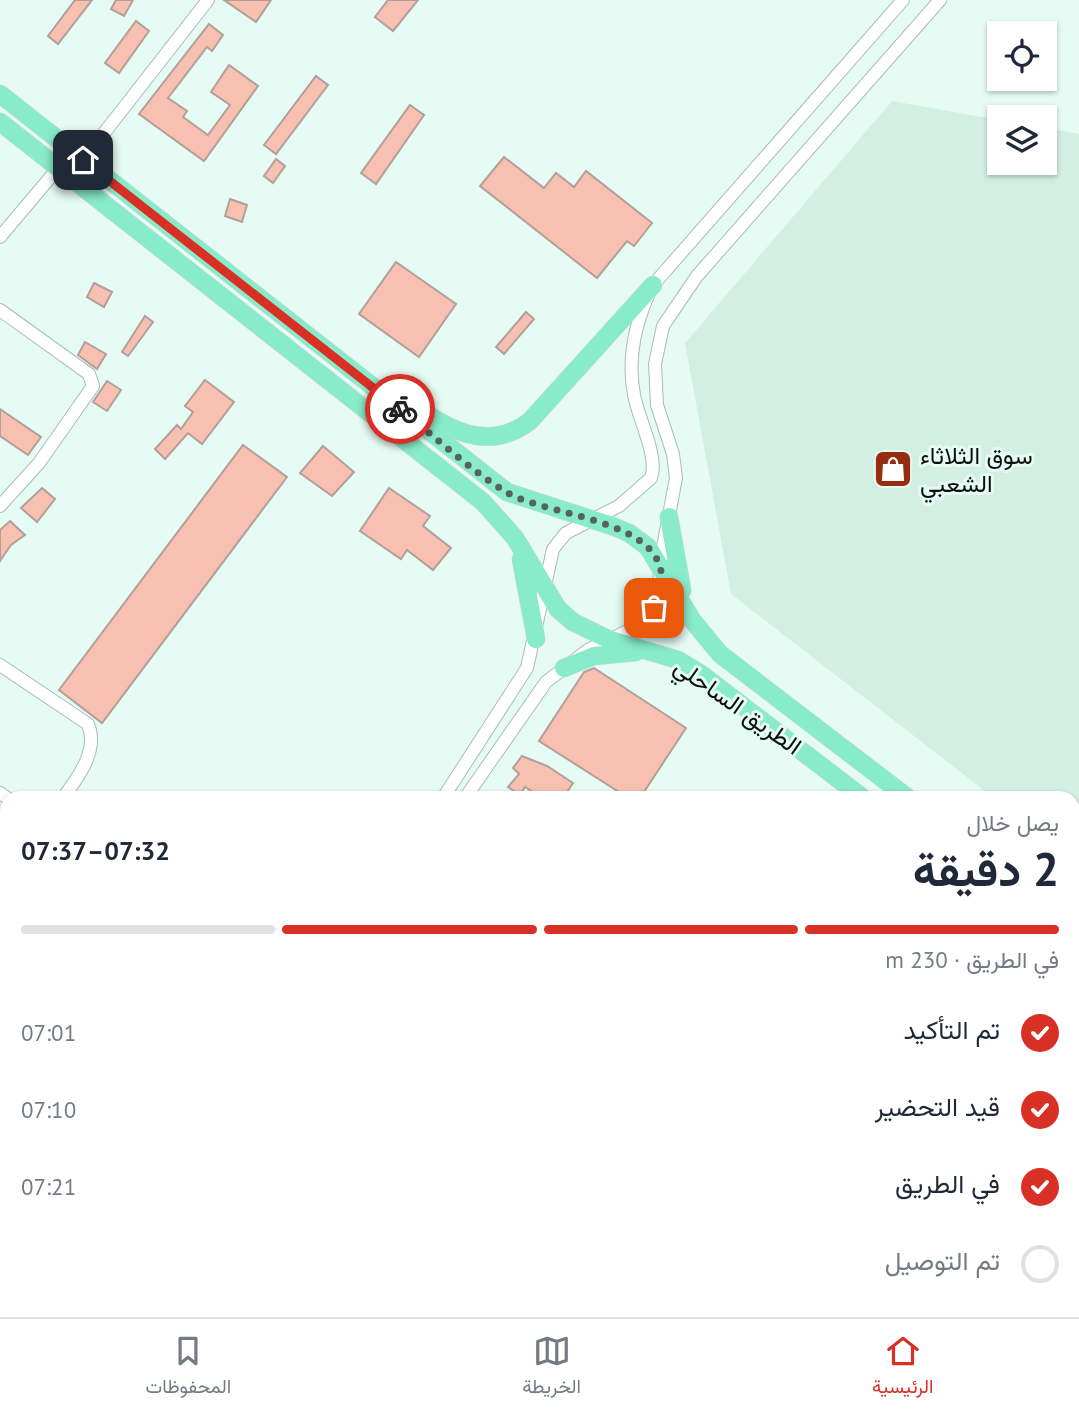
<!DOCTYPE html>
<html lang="ar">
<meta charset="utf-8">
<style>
body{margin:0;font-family:"PT Sans",Vazirmatn,sans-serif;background:#f2f2f3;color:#1f2937;direction:rtl;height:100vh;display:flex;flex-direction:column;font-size:26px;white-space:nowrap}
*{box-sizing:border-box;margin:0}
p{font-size:23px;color:#747a83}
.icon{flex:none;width:38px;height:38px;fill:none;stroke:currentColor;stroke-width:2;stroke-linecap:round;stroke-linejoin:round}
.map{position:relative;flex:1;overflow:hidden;direction:ltr}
.side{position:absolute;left:0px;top:791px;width:1080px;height:527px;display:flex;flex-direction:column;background:#fff;border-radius:21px 21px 0 0;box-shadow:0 2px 5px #0004;direction:rtl}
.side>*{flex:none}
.fabs{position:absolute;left:987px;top:21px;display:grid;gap:14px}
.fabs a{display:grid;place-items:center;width:70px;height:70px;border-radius:0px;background:#fff;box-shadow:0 2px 5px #0004;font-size:35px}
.pin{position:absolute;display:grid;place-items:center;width:60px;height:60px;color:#fff;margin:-30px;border-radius:14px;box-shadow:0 4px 10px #0006}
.courier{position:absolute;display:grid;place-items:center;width:70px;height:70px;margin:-35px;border:5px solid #d93025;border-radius:50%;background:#fff;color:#222;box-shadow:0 2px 9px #0007}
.headline em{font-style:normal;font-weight:700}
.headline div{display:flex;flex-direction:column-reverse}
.headline{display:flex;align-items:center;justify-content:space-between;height:119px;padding:0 21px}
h1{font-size:46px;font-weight:700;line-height:52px}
.bar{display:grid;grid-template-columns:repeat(4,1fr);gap:10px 7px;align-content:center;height:84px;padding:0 21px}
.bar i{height:9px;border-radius:5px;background:#e0e1e3}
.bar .selected{background:#d93025}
.bar p{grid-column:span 4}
ol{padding:0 21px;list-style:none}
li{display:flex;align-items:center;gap:21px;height:77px}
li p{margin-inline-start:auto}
li .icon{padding:7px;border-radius:50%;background:#d93025;color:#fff;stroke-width:4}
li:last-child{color:#747a83}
li i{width:38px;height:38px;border:4px solid #e0e1e3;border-radius:50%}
.dock{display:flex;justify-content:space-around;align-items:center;height:98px;border-top:2px solid #e0e1e3;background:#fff;font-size:19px;color:#747a83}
.dock a{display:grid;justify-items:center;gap:4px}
.dock .selected{color:#d93025}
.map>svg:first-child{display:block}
.built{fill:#d3efe4}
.building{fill:#f7c0b0;stroke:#b29f9a;stroke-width:2}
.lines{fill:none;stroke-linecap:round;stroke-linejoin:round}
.minor-casing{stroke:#a8bcb4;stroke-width:14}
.highway-casing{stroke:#d8d9d8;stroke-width:19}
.minor{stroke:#fff;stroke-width:12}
.highway{stroke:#88ebca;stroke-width:18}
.done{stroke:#56625e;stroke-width:7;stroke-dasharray:0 12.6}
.route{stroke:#d93025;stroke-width:9}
.labels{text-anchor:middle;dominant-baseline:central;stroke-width:6;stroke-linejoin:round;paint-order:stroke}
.poi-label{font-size:24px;fill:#09100d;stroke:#e6fbf3;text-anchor:start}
.street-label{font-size:24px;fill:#09100d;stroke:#e6fbf3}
</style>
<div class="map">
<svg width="1079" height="1317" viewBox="0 0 1079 1317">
<rect width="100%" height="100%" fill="#e6fbf3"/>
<path class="built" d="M892 101 999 120V163H1045V128L1079 134V846L1073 843V798H994L731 594 685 343Z"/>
<g class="building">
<path d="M75 0H92L58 44 48 36Z"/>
<path d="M116 0H133L124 16 111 9Z"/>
<path d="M224 0H271L256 22Z"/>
<path d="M388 0H418L393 31 375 17Z"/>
<path d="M136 21 149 31 119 73 105 63Z"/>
<path d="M209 24 223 35 212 51 207 47 168 98 187 111 183 117 208 135 230 105 211 92 229 65 258 86 204 161 139 114Z"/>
<path d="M316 76 328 85 276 154 264 145Z"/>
<path d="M410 105 424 115 376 184 361 173Z"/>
<path d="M504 157 544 188 556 173 574 187 586 171 652 223 634 246 627 241 597 278 480 186Z"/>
<path d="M276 159 285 166 273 183 264 176Z"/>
<path d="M230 199 247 205 242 222 225 216Z"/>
<path d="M396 262 456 304 419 357 359 314Z"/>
<path d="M94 283 112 292 104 307 87 297Z"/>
<path d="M526 312 534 319 504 354 496 347Z"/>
<path d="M145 316 153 322 128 356 122 352Z"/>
<path d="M85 342 106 354 97 369 78 355Z"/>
<path d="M205 380 234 402 202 444 188 433 165 459 155 449 177 425 181 429 193 412 185 406Z"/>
<path d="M107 381 121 390 107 411 93 402Z"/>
<path d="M0 409 41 437 28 455 0 436Z"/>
<path d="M243 445 287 477 102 723 59 690Z"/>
<path d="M323 446 354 472 332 496 300 473Z"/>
<path d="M42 488 55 499 37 522 21 508Z"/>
<path d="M389 488 430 516 423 526 451 548 433 570 407 550 401 559 360 531Z"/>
<path d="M10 521 25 535 11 545 0 561V530Z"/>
<path d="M594 668 686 728 640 798H619L622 794 539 741 584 672Z"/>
<path d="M522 756 547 766 573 783 563 798H542L525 787 520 795 508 787 519 774 513 768Z"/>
</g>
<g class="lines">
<g class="minor-casing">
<g id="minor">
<path d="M83 160 208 0"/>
<path d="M0 237 59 167"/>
<path d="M0 310 89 374 93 386 39 463 0 506"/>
<path d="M0 665 88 724C99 751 78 777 63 798"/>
<path d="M0 793 7 798"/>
<path d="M443 798 527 668 553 549 566 533 619 506 651 478C659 457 638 418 634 395 627 357 636 319 653 285L903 0"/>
<path d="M465 798 546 682 588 650 638 626 659 598 660 563 676 478 673 454 657 405 655 364 663 326 697 276 940 0"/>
<path d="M0 878 7 882"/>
<path d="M1073 1101 1079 1105"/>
<path d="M287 1311 293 1317"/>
<path d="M720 1311 729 1317"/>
<path d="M314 1317 318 1311"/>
</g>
</g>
<g class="highway-casing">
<g id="highway">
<path d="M0 94 507 492 612 526 629 533 648 547 692 620 720 654 908 798"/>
<path d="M0 122 483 502 515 538 558 609 573 622 608 639 678 660 701 674 863 798"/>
<path d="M406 400C445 427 486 455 530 421L653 285"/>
<path d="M669 517 682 590"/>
<path d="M521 559 536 639"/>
<path d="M564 668 594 656 636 652"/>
<path d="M1073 895 1079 898"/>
<path d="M1073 924 1079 926"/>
</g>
</g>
<use href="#minor" class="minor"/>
<use href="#highway" class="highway"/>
</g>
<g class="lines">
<path class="done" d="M400 409C433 435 470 470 506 492 553 520 696 519 654 608"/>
<path class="route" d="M83 160 400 409"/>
</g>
<defs>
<g id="shop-square" transform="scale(2.0125)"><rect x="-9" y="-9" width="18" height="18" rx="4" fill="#952e0e" stroke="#e6fbf3"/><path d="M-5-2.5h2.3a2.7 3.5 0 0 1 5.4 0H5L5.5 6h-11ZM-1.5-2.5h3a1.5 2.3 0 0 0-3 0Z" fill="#fff"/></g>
</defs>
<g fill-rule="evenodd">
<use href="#shop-square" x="893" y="469"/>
</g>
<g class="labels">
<g class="poi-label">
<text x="920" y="455">سوق الثلاثاء<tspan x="920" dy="28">الشعبي</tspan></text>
</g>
<g class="street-label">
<text transform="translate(738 706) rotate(35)">الطريق الساحلي</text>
</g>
</g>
</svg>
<div class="fabs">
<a><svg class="icon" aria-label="locate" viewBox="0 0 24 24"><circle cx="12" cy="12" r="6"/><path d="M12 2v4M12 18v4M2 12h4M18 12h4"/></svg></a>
<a><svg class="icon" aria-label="layers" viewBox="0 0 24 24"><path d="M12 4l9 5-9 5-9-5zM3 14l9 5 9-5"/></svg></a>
</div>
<div class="pin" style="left:654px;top:608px;background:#ea580c"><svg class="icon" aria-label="bag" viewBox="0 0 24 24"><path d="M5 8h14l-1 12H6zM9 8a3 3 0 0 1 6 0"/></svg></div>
<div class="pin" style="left:83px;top:160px;background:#1f2937"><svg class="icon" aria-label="home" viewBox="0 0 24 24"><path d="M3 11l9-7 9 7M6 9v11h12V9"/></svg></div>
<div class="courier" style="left:400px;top:409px"><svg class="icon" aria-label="bike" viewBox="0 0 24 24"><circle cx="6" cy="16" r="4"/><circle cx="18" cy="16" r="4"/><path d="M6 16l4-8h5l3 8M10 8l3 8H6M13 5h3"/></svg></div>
<section class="side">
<div class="headline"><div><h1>2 دقيقة</h1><p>يصل خلال</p></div><em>07:32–07:37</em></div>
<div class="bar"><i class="selected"></i><i class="selected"></i><i class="selected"></i><i></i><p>في الطريق · 230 m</p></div>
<ol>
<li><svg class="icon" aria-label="check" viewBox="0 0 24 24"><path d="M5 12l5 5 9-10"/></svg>تم التأكيد<p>07:01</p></li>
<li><svg class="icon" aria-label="check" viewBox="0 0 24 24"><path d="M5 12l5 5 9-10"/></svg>قيد التحضير<p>07:10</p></li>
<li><svg class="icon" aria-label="check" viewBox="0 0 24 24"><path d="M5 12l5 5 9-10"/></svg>في الطريق<p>07:21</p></li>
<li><i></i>تم التوصيل</li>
</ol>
</section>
</div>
<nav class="dock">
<a class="selected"><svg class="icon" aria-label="home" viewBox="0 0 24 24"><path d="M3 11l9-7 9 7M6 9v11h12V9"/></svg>الرئيسية</a>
<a><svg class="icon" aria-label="map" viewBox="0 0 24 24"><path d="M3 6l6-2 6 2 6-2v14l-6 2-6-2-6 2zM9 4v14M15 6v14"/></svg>الخريطة</a>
<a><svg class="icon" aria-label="saved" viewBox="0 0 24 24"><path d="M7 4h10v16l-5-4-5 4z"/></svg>المحفوظات</a>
</nav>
